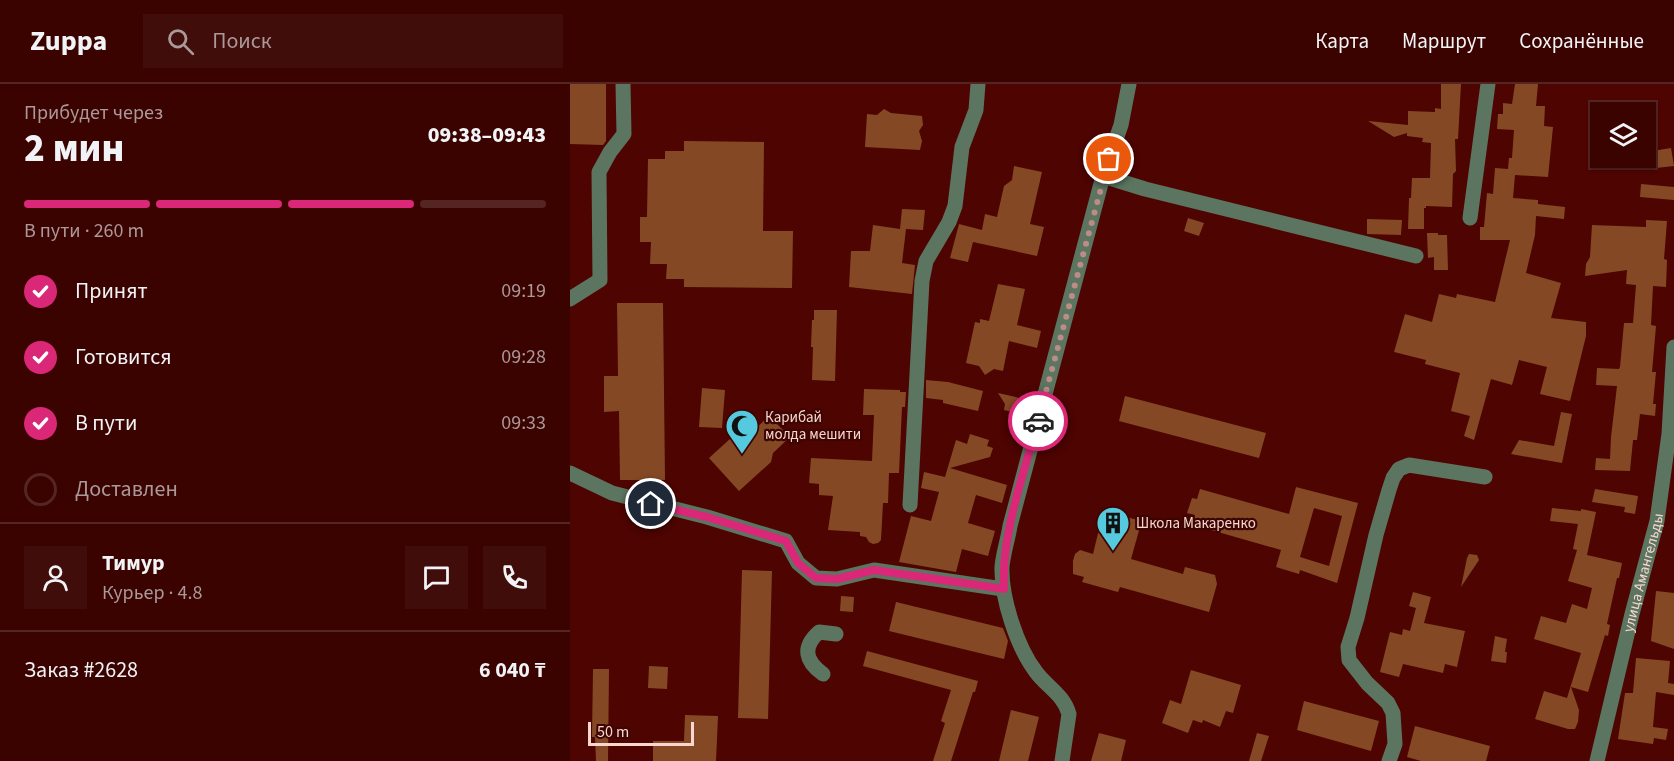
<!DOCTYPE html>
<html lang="ru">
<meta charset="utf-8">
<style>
body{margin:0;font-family:"Source Sans 3",sans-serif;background:#410d0a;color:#f1f3f6;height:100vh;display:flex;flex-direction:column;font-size:22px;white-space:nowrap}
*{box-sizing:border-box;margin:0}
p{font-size:20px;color:#ab9899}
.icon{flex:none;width:33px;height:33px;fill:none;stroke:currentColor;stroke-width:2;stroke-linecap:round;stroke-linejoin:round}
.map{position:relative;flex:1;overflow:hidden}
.drawer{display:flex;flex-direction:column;background:#3a0300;width:570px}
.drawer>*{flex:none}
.fabs{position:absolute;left:1020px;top:18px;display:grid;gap:12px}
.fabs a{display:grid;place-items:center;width:66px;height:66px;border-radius:0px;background:#3a0300;box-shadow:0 2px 4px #0004,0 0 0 2px #542522;font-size:30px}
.scale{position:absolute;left:18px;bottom:15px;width:106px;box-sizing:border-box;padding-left:6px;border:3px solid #fad6ce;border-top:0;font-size:16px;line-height:21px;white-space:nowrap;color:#fad6ce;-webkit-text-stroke:4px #3c0501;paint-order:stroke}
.pin{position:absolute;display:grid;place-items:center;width:51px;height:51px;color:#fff;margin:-26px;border:3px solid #fff;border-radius:50%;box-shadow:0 2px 6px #0007}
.courier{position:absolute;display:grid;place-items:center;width:60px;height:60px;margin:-30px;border:4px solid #db2777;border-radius:50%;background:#fff;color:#222;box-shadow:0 2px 8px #0007}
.overview em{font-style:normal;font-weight:800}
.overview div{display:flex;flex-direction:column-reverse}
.overview{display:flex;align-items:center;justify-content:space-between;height:102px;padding:0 24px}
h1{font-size:39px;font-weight:800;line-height:45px}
.bar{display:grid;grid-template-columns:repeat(4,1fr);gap:9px 6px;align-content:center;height:72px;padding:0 24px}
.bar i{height:8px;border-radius:4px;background:#542522}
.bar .selected{background:#db2777}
.bar p{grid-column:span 4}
.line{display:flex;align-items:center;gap:15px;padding:0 24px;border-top:2px solid #542522}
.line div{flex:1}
.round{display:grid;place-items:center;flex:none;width:63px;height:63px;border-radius:0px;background:#410d0a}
ol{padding:0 24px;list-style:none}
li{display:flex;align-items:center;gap:18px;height:66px}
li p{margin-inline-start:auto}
li .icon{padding:6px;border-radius:50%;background:#db2777;color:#fff;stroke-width:4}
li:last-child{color:#ab9899}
li i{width:33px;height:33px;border:3px solid #542522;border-radius:50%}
header{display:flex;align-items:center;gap:36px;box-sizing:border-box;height:84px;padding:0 30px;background:#3a0300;border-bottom:2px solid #542522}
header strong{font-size:28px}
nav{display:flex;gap:33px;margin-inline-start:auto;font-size:21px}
.search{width:420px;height:54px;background:#410d0a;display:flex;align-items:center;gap:15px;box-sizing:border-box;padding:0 21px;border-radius:0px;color:#ab9899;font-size:22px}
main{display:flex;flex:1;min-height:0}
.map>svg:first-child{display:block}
.building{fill:#844924;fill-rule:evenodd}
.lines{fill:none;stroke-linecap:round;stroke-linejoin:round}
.minor{stroke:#5b7561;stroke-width:15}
.done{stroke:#be8c86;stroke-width:6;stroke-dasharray:0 10.8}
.route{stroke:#db2777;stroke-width:8}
.labels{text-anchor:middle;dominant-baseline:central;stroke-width:4.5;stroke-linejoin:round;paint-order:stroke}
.poi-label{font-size:15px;fill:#fad6ce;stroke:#3c0501;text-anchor:start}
.street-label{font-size:15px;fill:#fad6ce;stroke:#3c0501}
</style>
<header>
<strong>Zuppa</strong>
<div class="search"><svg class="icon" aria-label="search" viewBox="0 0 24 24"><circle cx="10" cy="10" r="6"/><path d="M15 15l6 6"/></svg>Поиск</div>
<nav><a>Карта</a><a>Маршрут</a><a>Сохранённые</a></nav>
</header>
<main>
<section class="drawer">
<div class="overview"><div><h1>2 мин</h1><p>Прибудет через</p></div><em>09:38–09:43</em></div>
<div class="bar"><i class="selected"></i><i class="selected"></i><i class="selected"></i><i></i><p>В пути · 260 m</p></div>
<ol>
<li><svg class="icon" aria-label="check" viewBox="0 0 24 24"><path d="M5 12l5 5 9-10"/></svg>Принят<p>09:19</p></li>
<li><svg class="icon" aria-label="check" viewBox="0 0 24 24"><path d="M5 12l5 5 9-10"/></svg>Готовится<p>09:28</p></li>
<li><svg class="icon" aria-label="check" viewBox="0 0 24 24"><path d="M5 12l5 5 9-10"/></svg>В пути<p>09:33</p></li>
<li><i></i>Доставлен</li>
</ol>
<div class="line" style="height:108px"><a class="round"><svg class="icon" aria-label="person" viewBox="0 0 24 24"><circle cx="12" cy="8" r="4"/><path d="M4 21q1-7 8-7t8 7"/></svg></a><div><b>Тимур</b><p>Курьер · 4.8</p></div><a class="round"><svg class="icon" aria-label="chat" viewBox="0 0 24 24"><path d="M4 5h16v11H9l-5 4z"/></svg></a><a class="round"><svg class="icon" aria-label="phone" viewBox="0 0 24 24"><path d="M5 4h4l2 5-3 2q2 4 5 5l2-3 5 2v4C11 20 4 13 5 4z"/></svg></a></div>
<div class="line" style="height:78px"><div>Заказ #2628</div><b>6 040 ₸</b></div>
</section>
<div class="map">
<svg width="1104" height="677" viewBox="0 0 1104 677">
<rect width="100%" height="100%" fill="#4e0400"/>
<g class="building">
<path d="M0 0H36V57L33 61 0 60Z"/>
<path d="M871 0H891L888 55H885L886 87 883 90 882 123 856 122V124H854V145H838L839 114H841L842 94H860L861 59 852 58 853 54 837 52V49L824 53 798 37 838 41V27L865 28V24L871 25Z"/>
<path d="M945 0H968L966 22H975L974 42 983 43 978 93 945 91 943 114 968 116V120L995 123 994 135 966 132 965 151 956 189 991 199 981 234 1016 238V252L1000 317 970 310 977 283 949 276 942 301 921 295 904 356 894 352 900 332 881 327 890 289 855 280 856 276 824 268 835 230 862 238 869 210 886 214 887 210 925 218 940 156H910V143H914L917 109 923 110 925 84 938 85 939 74H942L944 46 927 45 928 30H933V19L942 20Z"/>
<path d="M314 25 321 29 352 32 353 41 349 47 352 57 350 66 295 63 297 30 307 31Z"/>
<path d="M114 57 194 58 193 147H223L222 204 114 203V195H96L97 180H80L81 158H70V133H77L78 75H95V67H114Z"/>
<path d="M1101 64 1104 82 1068 86 1066 74H1076V68Z"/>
<path d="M444 82 472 88 460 140 474 143 467 172 403 158 398 178 380 174 389 140 412 146 415 130 427 133 434 102 442 96Z"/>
<path d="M1071 100 1104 103V116L1070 113Z"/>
<path d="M332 125 355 126 353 146 336 145 332 179 345 181 342 210 279 203 281 167H300L303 141 330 145Z"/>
<path d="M618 134 634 139 629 152 614 147Z"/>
<path d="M797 135 832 136 831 151 797 150Z"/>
<path d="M1076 136 1097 137 1094 175 1097 176 1096 203 1083 202 1081 241 1086 242 1082 288H1086L1083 320H1086L1085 332 1070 330 1067 356H1063L1060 387 1025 386 1026 374 1040 375 1041 353 1047 302 1026 301 1027 284 1049 285 1050 283 1054 239H1063L1066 201 1056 200 1057 186 1015 192 1016 180 1020 173 1022 141 1076 143Z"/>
<path d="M857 149H868V151H877L878 186H864V173L858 174Z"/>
<path d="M428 200 455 205 447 241 471 247 467 264 439 257 433 287 424 285 415 291 409 282 396 279 405 238 410 239V235L419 237Z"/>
<path d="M47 219H93L95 396H50L49 327 34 328V292H48Z"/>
<path d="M244 226H267L265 297 242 296 243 263H241L242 236H244Z"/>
<path d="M356 296 378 298 413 307 408 327 373 319V316L356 314Z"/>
<path d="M132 304 155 306 152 344 129 343Z"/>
<path d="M294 305 330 306V308H336L335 323H332L329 389H319L318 419H313L311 456 308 459 303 460 299 458 296 453 290 452V448L258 446 263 412 249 411V400L239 399 241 374 302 377 304 331H293Z"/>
<path d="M428 309 454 315 450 330 434 326 435 320Z"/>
<path d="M555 312 696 349 689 374 549 337Z"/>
<path d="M991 328 1002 330 992 379 941 370 949 356 984 362Z"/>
<path d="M199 332 220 353 203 369 201 378 169 407 139 374 172 344 176 343 183 347Z"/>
<path d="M400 350 419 356 417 362 423 364 420 373 380 384 437 401 432 419 406 411 398 439 425 447 418 472 392 465 386 488 329 478 341 432 361 437 369 408 351 404 354 388 375 393 386 356 397 360Z"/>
<path d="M726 403 788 419 767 499 730 486 729 490 706 483 711 466 627 442 622 440 625 431 617 429 622 414 627 415 630 405 719 430ZM744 424 772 432 759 482 730 473Z"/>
<path d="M1025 405 1068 412 1065 430 1054 428 1055 423 1022 418Z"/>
<path d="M982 424 1011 427V425L1026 428 1017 471 1052 479 1049 494H1047L1037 540 1040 541 1038 552 1035 551 1018 608 1001 603 1009 626 1008 638 1005 645H998L965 635 974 607 997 614 1011 569 964 555 971 532 996 539 1002 520 1017 525 1022 504 998 497 1007 466 1003 465 1008 440 980 437Z"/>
<path d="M536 428 568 436 570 443 561 475 613 490 615 483 645 491 647 500 639 528 550 503 548 508 512 498 514 493 503 490V477L505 470 510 466 523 470 532 433Z"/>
<path d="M899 470 907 471 909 476 891 503 897 474Z"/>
<path d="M172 486 202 487 198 635 168 634Z"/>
<path d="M1086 507 1104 509V565L1081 557Z"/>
<path d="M843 508 861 513 854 539 895 547 887 583 875 580 873 589 833 580 829 593 810 588 820 548 832 551 833 545 840 547 846 524 839 522Z"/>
<path d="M271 512 284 513 283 528 270 527Z"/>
<path d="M326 518 433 544 438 557 434 575 319 547Z"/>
<path d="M925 552 937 555 935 568H937L936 579 921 577Z"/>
<path d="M297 567 408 597 405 608H403L381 677H363L375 639 371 637 381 606 293 582Z"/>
<path d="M1066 574 1100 577 1098 599 1104 600V611L1086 608 1083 643 1098 645 1096 656 1084 654 1083 660 1048 655 1055 609H1063Z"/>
<path d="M79 582 98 583 97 605 78 604Z"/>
<path d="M23 585H39L38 677H26L25 653H22Z"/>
<path d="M621 586 671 601 663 629 656 627 650 643 633 636 632 639 623 636 618 649 592 639 600 616 611 620Z"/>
<path d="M734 617 809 637 801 667 727 646Z"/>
<path d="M441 626 469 633 458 677H429Z"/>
<path d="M115 631 148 632 146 677H83V657H114Z"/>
<path d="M845 642 920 662 916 677H851L837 673Z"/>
<path d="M529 649 556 656 551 677H521Z"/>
<path d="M687 649 699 652 691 677H679Z"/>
</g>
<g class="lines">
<g class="minor">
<path d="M533 92 575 105 846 172"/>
<path d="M900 134 918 0"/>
<path d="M0 215 30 196 29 88 40 68 54 50 53 0"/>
<path d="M0 389 42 409 137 433 216 457 228 479 246 494 267 495 304 486 433 505"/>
<path d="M340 421 352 197 356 177 379 138 385 122 392 63 406 26 408 0"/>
<path d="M253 590C235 577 232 563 249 548L266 550"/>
<path d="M492 677 499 630C494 611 477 603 466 588 447 563 431 514 432 483 433 470 438 455 440 442L533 92 551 41 559 0"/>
<path d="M819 677 825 660 823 629 818 619 797 599 779 576 778 563 787 534 806 451 819 406 823 394 829 385 839 381 915 393"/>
<path id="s1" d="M1027 677 1062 530 1087 437 1099 350 1104 263"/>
</g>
</g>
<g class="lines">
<path class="done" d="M468 337 539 75"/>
<path class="route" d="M81 420 137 433 216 457 228 479 246 494 267 495 304 486 434 505C431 450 454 390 468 337"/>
</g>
<defs>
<g id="mosque-pin" transform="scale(1.725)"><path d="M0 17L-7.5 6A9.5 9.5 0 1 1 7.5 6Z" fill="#55cade" stroke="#3c0501"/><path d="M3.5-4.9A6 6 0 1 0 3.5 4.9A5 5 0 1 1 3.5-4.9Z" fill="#111"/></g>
<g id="building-pin" transform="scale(1.725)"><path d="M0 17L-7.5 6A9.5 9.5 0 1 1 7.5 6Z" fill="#55cade" stroke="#3c0501"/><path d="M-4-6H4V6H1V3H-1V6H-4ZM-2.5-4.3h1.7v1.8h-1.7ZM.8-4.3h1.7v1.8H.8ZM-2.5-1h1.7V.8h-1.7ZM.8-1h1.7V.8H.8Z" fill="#111"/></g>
</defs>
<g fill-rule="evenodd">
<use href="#mosque-pin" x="172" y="342"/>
<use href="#building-pin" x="543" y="439"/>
</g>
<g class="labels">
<g class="poi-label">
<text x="195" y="333">Карибай<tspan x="195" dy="17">молда мешити</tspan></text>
<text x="566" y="439">Школа Макаренко</text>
</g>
<g class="street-label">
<text stroke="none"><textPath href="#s1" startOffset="194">улица Амангельды</textPath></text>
</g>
</g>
</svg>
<div class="fabs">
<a><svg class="icon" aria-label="layers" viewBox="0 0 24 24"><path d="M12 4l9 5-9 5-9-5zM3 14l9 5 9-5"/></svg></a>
</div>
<div class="scale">50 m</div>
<div class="pin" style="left:539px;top:75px;background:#ea580c"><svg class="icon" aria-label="bag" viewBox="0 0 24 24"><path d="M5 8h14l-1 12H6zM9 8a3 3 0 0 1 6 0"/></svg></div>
<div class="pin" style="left:81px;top:420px;background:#1f2937"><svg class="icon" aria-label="home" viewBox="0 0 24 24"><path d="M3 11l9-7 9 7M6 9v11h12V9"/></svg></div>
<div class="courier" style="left:468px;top:337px"><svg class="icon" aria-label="car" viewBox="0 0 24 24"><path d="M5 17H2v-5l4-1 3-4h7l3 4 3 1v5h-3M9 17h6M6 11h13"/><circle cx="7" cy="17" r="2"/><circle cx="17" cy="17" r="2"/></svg></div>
</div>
</main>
